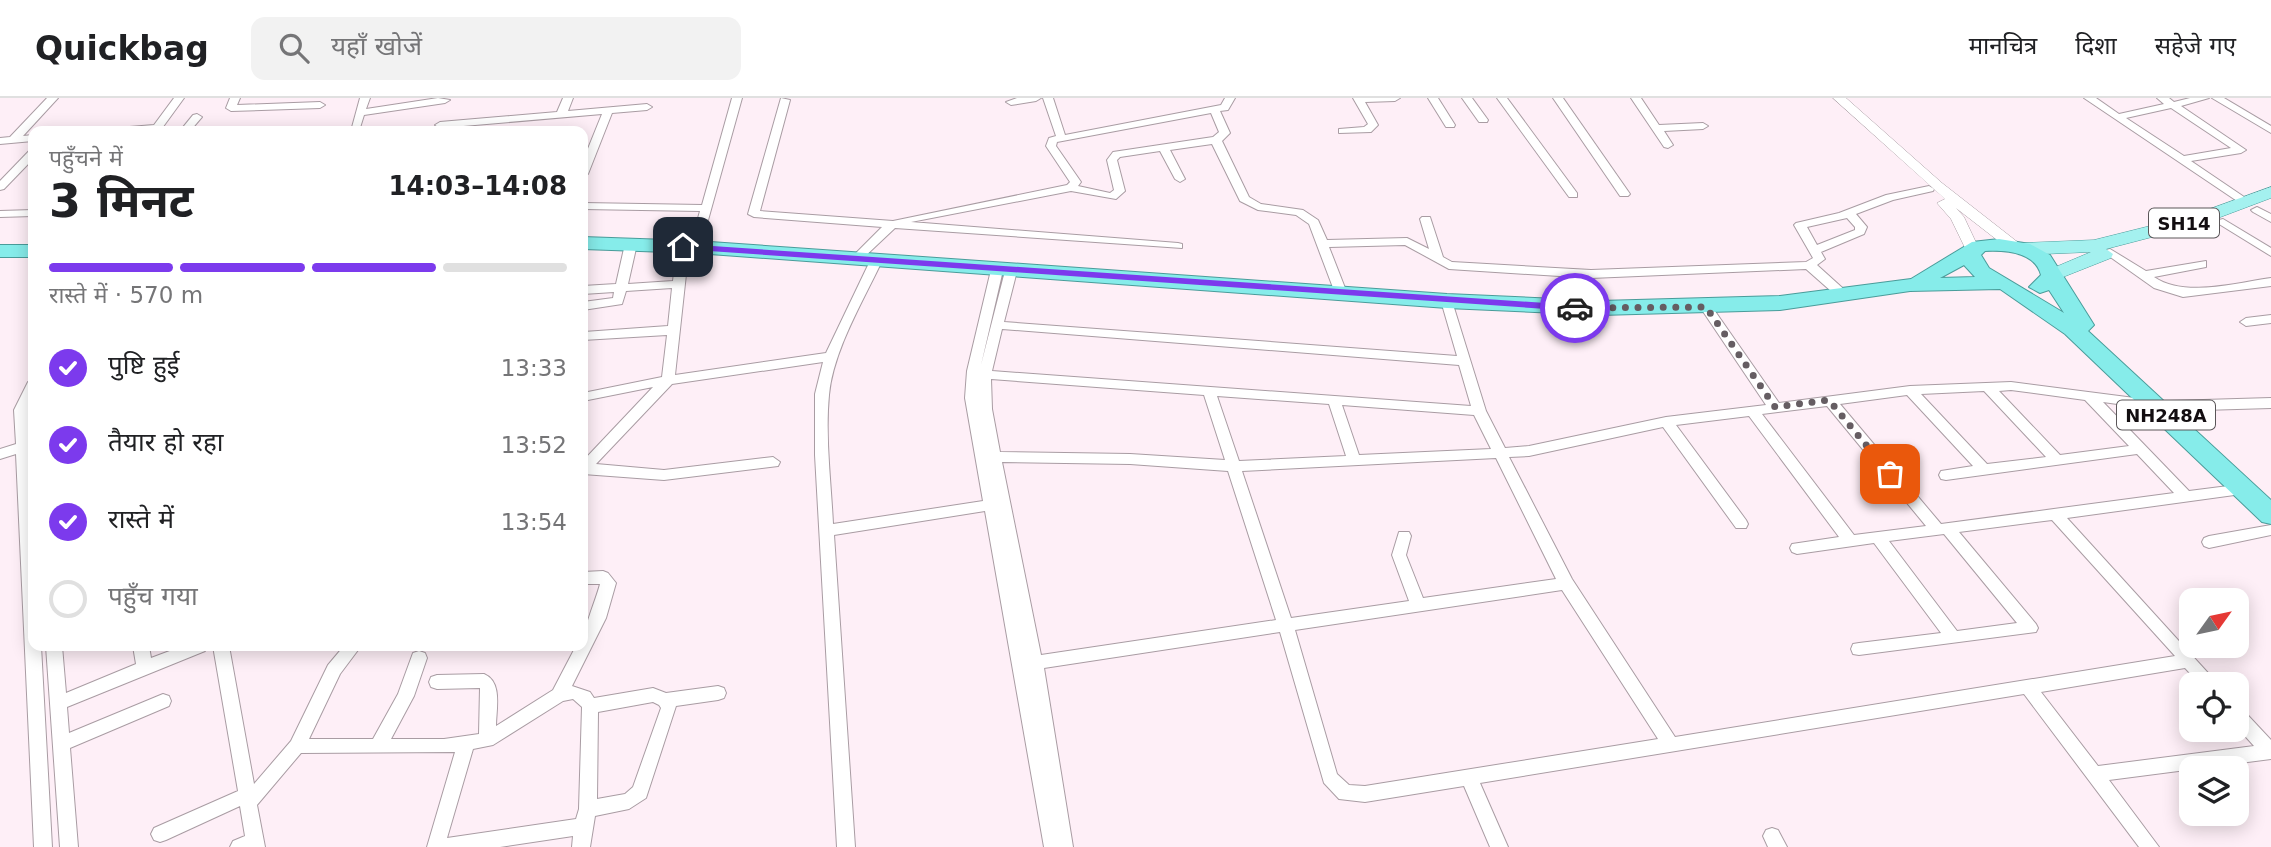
<!DOCTYPE html>
<html lang="hi">
<meta charset="utf-8">
<style>
body{margin:0;font-family:"DejaVu Sans","Noto Sans Devanagari",sans-serif;background:#f2f2f2;color:#202124;height:100vh;display:flex;flex-direction:column;font-size:26px;white-space:nowrap}
*{box-sizing:border-box;margin:0}
p{font-size:23px;color:#757577}
.icon{flex:none;width:38px;height:38px;fill:none;stroke:currentColor;stroke-width:2;stroke-linecap:round;stroke-linejoin:round}
.map{position:relative;flex:1;overflow:hidden}
.side{position:absolute;left:28px;top:28px;width:560px;height:525px;display:flex;flex-direction:column;background:#fff;border-radius:14px;box-shadow:0 4px 18px #0003}
.side>*{flex:none}
.needle{width:46px;rotate:57deg}
.tools{position:absolute;left:2179px;top:490px;display:grid;gap:14px}
.tools a{display:grid;place-items:center;width:70px;height:70px;border-radius:14px;background:#fff;box-shadow:0 4px 18px #0003;font-size:35px}
.pin{position:absolute;display:grid;place-items:center;width:60px;height:60px;color:#fff;margin:-30px;border-radius:14px;box-shadow:0 4px 10px #0006}
.courier{position:absolute;display:grid;place-items:center;width:70px;height:70px;margin:-35px;border:5px solid #7c3aed;border-radius:50%;background:#fff;color:#222;box-shadow:0 2px 9px #0007}
.summary em{font-style:normal;font-weight:700}
.summary div{display:flex;flex-direction:column-reverse}
.summary{display:flex;align-items:center;justify-content:space-between;height:119px;padding:0 21px}
h1{font-size:46px;font-weight:700;line-height:52px}
.bar{display:grid;grid-template-columns:repeat(4,1fr);gap:10px 7px;align-content:center;height:84px;padding:0 21px}
.bar i{height:9px;border-radius:5px;background:#e0e0e0}
.bar .active{background:#7c3aed}
.bar p{grid-column:span 4}
ol{padding:0 21px;list-style:none}
li{display:flex;align-items:center;gap:21px;height:77px}
li p{margin-inline-start:auto}
li .icon{padding:7px;border-radius:50%;background:#7c3aed;color:#fff;stroke-width:4}
li:last-child{color:#757577}
li i{width:38px;height:38px;border:4px solid #e0e0e0;border-radius:50%}
header{display:flex;align-items:center;gap:42px;box-sizing:border-box;height:98px;padding:0 35px;background:#fff;border-bottom:2px solid #e0e0e0}
header strong{font-size:33px}
nav{display:flex;gap:38px;margin-inline-start:auto;font-size:24px}
.search{width:490px;height:63px;background:#f2f2f2;display:flex;align-items:center;gap:18px;box-sizing:border-box;padding:0 24px;border-radius:14px;color:#757577;font-size:26px}
.map>svg:first-child{display:block}
.lines{fill:none;stroke-linecap:round;stroke-linejoin:round}
.minor-casing{stroke:#a99ca3;stroke-width:2}
.tertiary-casing{stroke:#a99ca3;stroke-width:1}
.primary-casing{stroke:#4a9c9a;stroke-width:1}
.trunk-casing{stroke:#4a9c9a;stroke-width:2}
.minor{fill:#fff;fill-rule:evenodd}
.tertiary{fill:#fff;fill-rule:evenodd}
.primary{fill:#a4f1ef;fill-rule:evenodd}
.trunk{fill:#86ecea;fill-rule:evenodd}
.route{fill:#7c3aed}
.done{stroke:#655d62;stroke-width:7;stroke-dasharray:0 12.6}
.labels{text-anchor:middle;dominant-baseline:central;stroke-width:7;stroke-linejoin:round;paint-order:stroke}
.shield{fill:#fff;stroke:#5a5658;stroke-width:2}
.shield-label{font-size:18px;font-weight:bold;fill:#130e11}
</style>
<header>
<strong>Quickbag</strong>
<div class="search"><svg class="icon" aria-label="search" viewBox="0 0 24 24"><circle cx="10" cy="10" r="6"/><path d="M15 15l6 6"/></svg>यहाँ खोजें</div>
<nav><a>मानचित्र</a><a>दिशा</a><a>सहेजे गए</a></nav>
</header>
<div class="map">
<svg width="2271" height="749" viewBox="0 0 2271 749">
<rect width="100%" height="100%" fill="#feeff7"/>
<g class="lines">
<g class="minor-casing">
<g id="minor">
<path d="M47 0H58L23 38 33 37V43L0 46V40L10 39Z"/>
<path d="M174 0H184L160 33H112L117 30 154 27Z"/>
<path d="M230 0H240L237 7 320 4 325 7 320 10 231 13 226 10Z"/>
<path d="M360 0H370L366 11 438 0 450 2 445 5 364 17 359 33H351Z"/>
<path d="M563 0H573L568 13 647 6 652 9 647 12 612 15 588 76 583 79V63L602 16 440 30 435 27 440 24 557 14Z"/>
<path d="M732 0H742L700 151 696 152 690 149 700 113 583 111V105L702 107Z"/>
<path d="M781 0 790 2 760 113 893 123 1067 87 1070 84 1046 48 1049 40 1056 38 1043 0H1053L1065 37 1221 7 1225 0H1235L1228 12 1220 13 1230 35 1222 43 1249 99 1261 106 1303 112 1318 122 1327 142 1407 140 1429 151 1420 121 1422 119H1430L1443 159 1452 164 1591 172 1806 164 1813 160 1794 127 1796 125 1839 115 1886 97 1929 88 1934 91 1933 93 1893 102 1856 116 1867 129 1864 136 1821 154 1825 161 1817 167 1848 195 1850 198 1844 202 1840 201 1806 171 1591 180 1449 171 1405 147 1329 149 1347 195 1341 199 1335 195 1309 126 1296 117 1258 112 1240 103 1212 46 1170 52 1185 81 1180 84 1175 81 1160 53 1120 59 1117 62 1125 93 1116 101 1071 93 911 124 1178 145 1182 146V150L895 130 860 163H852V159L882 129 754 119 748 116ZM1211 15 1219 34 1213 39 1113 54 1107 62 1114 92 1110 95 1078 88 1081 84 1056 48 1057 44ZM1847 120 1855 129V132L1817 147 1807 129Z"/>
<path d="M1017 0H1041L1036 3 1011 7 1006 4Z"/>
<path d="M1353 0H1400L1395 3 1365 4 1378 27 1371 34 1339 35V31L1364 29 1368 26Z"/>
<path d="M1428 0H1438L1455 27 1454 29H1446Z"/>
<path d="M1462 0H1472L1488 22 1487 24H1479Z"/>
<path d="M1497 0H1507L1577 95V99H1569Z"/>
<path d="M1553 0H1563L1630 96 1628 98H1620Z"/>
<path d="M1631 0H1641L1659 27 1703 25 1708 28 1703 31 1664 33 1673 47 1668 50 1664 49Z"/>
<path d="M2084 0H2096L2119 16 2164 6 2157 0H2169L2174 4 2190 0H2209L2181 8 2246 52 2241 55 2191 63 2253 105 2251 107H2243ZM2171 10 2231 50 2184 58 2126 20Z"/>
<path d="M2212 0H2224L2271 28V35Z"/>
<path d="M197 16 202 19 190 33H180L193 17Z"/>
<path d="M33 52V61L4 91 0 92V83L29 53Z"/>
<path d="M2257 109 2271 116V124L2253 114 2251 112Z"/>
<path d="M33 112V118L0 119V113Z"/>
<path d="M2223 121 2271 150V158L2219 126V122Z"/>
<path d="M631 143 637 146 628 186 673 183 677 149 683 146 689 149 675 277 826 255 870 163 876 159 880 161 882 163C863 203 833 253 829 297 825 339 831 384 833 426L983 403 965 300 967 273 991 172 997 168 1003 172 981 267 1005 173 1011 169 1017 173 1004 224 1457 258 1441 203 1443 200H1451L1486 313 1505 350 1529 348 1666 319 1766 307 1700 209 1706 205 1710 206 1779 305 1910 288 2011 284 2158 303 2160 306 2158 309 2153 311 2103 304 2189 393 2244 386 2251 391 2249 395 2067 420 2218 586H2200L2185 570 2041 594 2098 668 2254 648 2236 628V609L2242 611 2271 642V661L2109 682 2159 749H2139L2024 596 1480 685 1508 749H1490L1464 688 1365 704 1339 701 1324 685 1280 534 1044 570 1073 749H1044L985 413 834 437 855 749H837L815 357V296L823 264 672 286 596 366 664 372 773 359 780 364 778 368 664 382 583 376V363L653 289 583 303V295L662 279 667 237 583 242 584 234 668 228 672 190 626 193 622 206 583 212V204L613 200 614 194 583 196V188L616 186 625 146ZM1002 231 1459 267 1471 308 992 273ZM991 281 1204 297 1225 362 1130 356 1000 354 992 311ZM2011 292 2085 302 2129 348 2060 357 1999 293ZM1984 293 2046 359 1987 366 1921 296ZM1907 297 1973 368 1941 373 1939 377 1941 381 1946 382 2137 356 2174 395 1941 426 1840 306ZM1217 298 1329 306 1346 358 1239 363ZM1342 307 1474 317 1491 351 1359 357ZM1827 308 1926 428 1854 437 1762 316ZM1749 318 1839 439 1792 446 1790 450 1792 454 1797 456 1874 445 1941 535 1859 545 1853 546 1851 551 1853 556 1859 557 2036 534 2038 530 2036 526 1959 434 2052 422 2175 558 1675 639 1572 481 1509 359 1529 358 1663 329 1736 430H1746L1748 426 1746 422 1676 327ZM1496 360 1556 481 1423 500 1406 457 1411 438 1409 434H1399L1392 457 1409 503 1291 520 1242 373ZM1002 364 1130 366 1228 373 1276 522 1041 557ZM1944 436 2017 525 1957 533 1889 443ZM1562 492 1658 641 1365 688 1349 687 1337 676 1295 532Z"/>
<path d="M2110 151 2146 173 2206 163V169L2154 179C2185 200 2235 185 2271 180V188L2183 199 2154 190 2106 156V152Z"/>
<path d="M2271 217V225L2246 228 2240 224 2246 220Z"/>
<path d="M33 283V300L28 312 29 341 33 340V350L30 351 33 412V548H41L52 749H34L16 356 0 361V351L16 346 14 312 28 284Z"/>
<path d="M2271 300V310L2169 313 2162 308 2169 303Z"/>
<path d="M2271 427V437L2209 450 2204 448 2202 444 2204 440 2209 438Z"/>
<path d="M603 473 608 475 616 485 606 520 572 588 590 594 594 600 653 590 666 595 718 588 724 590 726 595 724 600 718 602 676 608 646 700 629 711 595 718 590 749H572L573 738 500 749H427L455 654 301 655 257 707 265 749H230L233 743 245 738 240 708 166 742 160 744 154 742 151 736 154 730 238 693 213 548H229L254 686 291 643 328 567 344 548H361L340 576 309 641H373L398 596 413 555 419 553 425 555 427 560 414 598 391 641H444L479 636 480 590 437 591 431 589 429 584 431 579 437 577 484 576C503 584 496 611 496 628L553 592 576 548H583C583 530 595 505 600 486H583V474ZM573 601 582 609 579 711 576 721 447 740 473 651 493 647 563 603ZM653 604 659 607 661 610 633 689 625 696 597 701 598 614Z"/>
<path d="M46 548H62L66 595 136 566 133 548H149L151 560 183 548H207L205 553 67 609 69 635 163 596 169 598 171 603 169 608 70 650 78 749H60Z"/>
<path d="M1772 730 1778 732 1787 749H1768L1763 738 1766 732Z"/>
</g>
</g>
<g class="tertiary-casing">
<path id="tertiary" d="M1833 0H1846L1942 85 2020 146V152H2010L1956 110 1964 119 1980 153 1973 157 1968 156 1951 121 1937 105 1945 101Z"/>
</g>
<g class="primary-casing">
<path id="primary" d="M2271 89V100L2202 126 2106 151 2113 156 2111 160 2053 183 2043 177 2046 173 2091 154 2022 157 2013 151 2022 145 2094 142 2190 118Z"/>
</g>
<g class="trunk-casing">
<g id="trunk">
<path d="M583 139 696 143 1447 196 1600 203 1780 198 1911 181 1972 144 1999 141 2030 146 2050 157 2094 227 2088 233 2271 402V426L2262 424 2065 236 2000 191 1910 193 1780 212 1600 217 1447 210 696 155 583 151ZM1985 153C2006 152 2035 154 2041 177L2029 189 2040 195 2049 192 2064 215 1989 170 1981 157ZM1964 167 1975 179 1940 180Z"/>
<rect x="0" y="147" width="33" height="12"/>
</g>
</g>
<use href="#minor" class="minor"/>
<use href="#tertiary" class="tertiary"/>
<use href="#primary" class="primary"/>
<use href="#trunk" class="trunk"/>
</g>
<path class="route" d="M683 146 1575 207 1580 210 1575 213 680 151Z"/>
<g class="lines">
<path class="done" d="M1575 210 1706 209 1775 309 1829 302 1890 376"/>
</g>
<g class="labels">
<g class="shield">
<rect x="2149" y="110.5" width="70" height="29" rx="5"/>
<rect x="2117" y="302.5" width="98" height="29" rx="5"/>
</g>
<g class="shield-label">
<text x="2184" y="125">SH14</text>
<text x="2166" y="317">NH248A</text>
</g>
</g>
</svg>
<div class="tools">
<a><svg class="needle" viewBox="-14 -14 28 28"><path d="M0-13l5 13h-10z" fill="#e53935"/><path d="M0 13l5-13h-10z" fill="#757577"/></svg></a>
<a><svg class="icon" aria-label="locate" viewBox="0 0 24 24"><circle cx="12" cy="12" r="6"/><path d="M12 2v4M12 18v4M2 12h4M18 12h4"/></svg></a>
<a><svg class="icon" aria-label="layers" viewBox="0 0 24 24"><path d="M12 4l9 5-9 5-9-5zM3 14l9 5 9-5"/></svg></a>
</div>
<div class="pin" style="left:1890px;top:376px;background:#ea580c"><svg class="icon" aria-label="bag" viewBox="0 0 24 24"><path d="M5 8h14l-1 12H6zM9 8a3 3 0 0 1 6 0"/></svg></div>
<div class="pin" style="left:683px;top:149px;background:#1f2937"><svg class="icon" aria-label="home" viewBox="0 0 24 24"><path d="M3 11l9-7 9 7M6 9v11h12V9"/></svg></div>
<div class="courier" style="left:1575px;top:210px"><svg class="icon" aria-label="car" viewBox="0 0 24 24"><path d="M5 17H2v-5l4-1 3-4h7l3 4 3 1v5h-3M9 17h6M6 11h13"/><circle cx="7" cy="17" r="2"/><circle cx="17" cy="17" r="2"/></svg></div>
<section class="side">
<div class="summary"><div><h1>3 मिनट</h1><p>पहुँचने में</p></div><em>14:03–14:08</em></div>
<div class="bar"><i class="active"></i><i class="active"></i><i class="active"></i><i></i><p>रास्ते में · 570 m</p></div>
<ol>
<li><svg class="icon" aria-label="check" viewBox="0 0 24 24"><path d="M5 12l5 5 9-10"/></svg>पुष्टि हुई<p>13:33</p></li>
<li><svg class="icon" aria-label="check" viewBox="0 0 24 24"><path d="M5 12l5 5 9-10"/></svg>तैयार हो रहा<p>13:52</p></li>
<li><svg class="icon" aria-label="check" viewBox="0 0 24 24"><path d="M5 12l5 5 9-10"/></svg>रास्ते में<p>13:54</p></li>
<li><i></i>पहुँच गया</li>
</ol>
</section>
</div>
